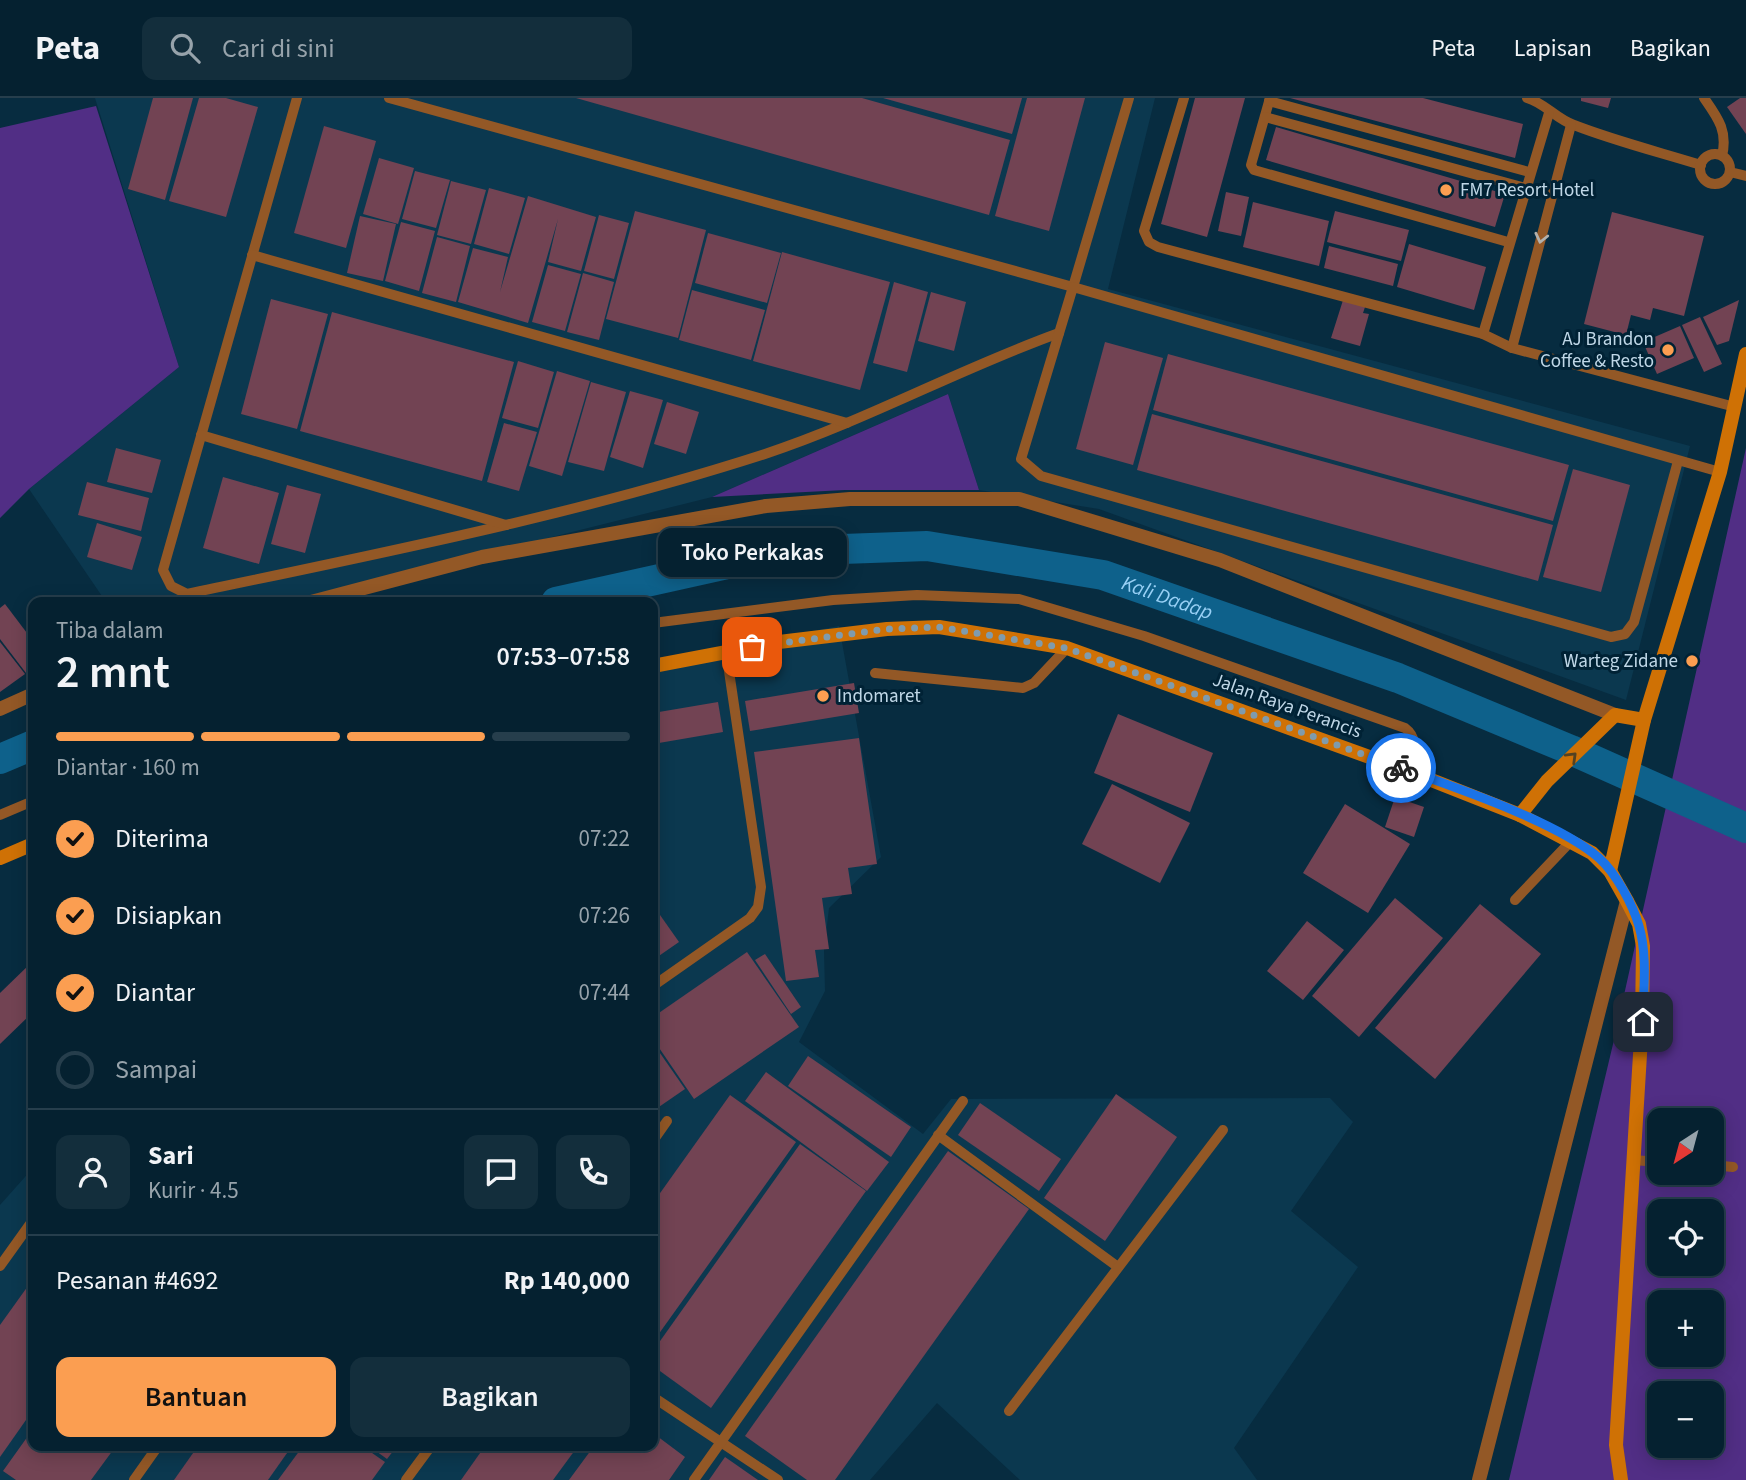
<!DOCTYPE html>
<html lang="id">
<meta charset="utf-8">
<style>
body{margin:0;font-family:"Source Sans 3",sans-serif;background:#132e3c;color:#f1f3f6;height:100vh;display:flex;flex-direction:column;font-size:26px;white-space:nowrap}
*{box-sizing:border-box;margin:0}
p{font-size:23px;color:#97a3ab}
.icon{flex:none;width:38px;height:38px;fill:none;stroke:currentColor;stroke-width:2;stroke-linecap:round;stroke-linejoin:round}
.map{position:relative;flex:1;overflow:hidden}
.sheet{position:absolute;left:28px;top:499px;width:630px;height:854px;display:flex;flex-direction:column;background:#052130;border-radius:14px;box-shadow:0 4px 18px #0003,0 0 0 2px #263e4c}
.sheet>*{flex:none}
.needle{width:46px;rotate:216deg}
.buttons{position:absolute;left:1647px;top:1010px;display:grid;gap:14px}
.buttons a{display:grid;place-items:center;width:77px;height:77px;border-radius:14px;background:#052130;box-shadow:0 4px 18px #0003,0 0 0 2px #263e4c;font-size:35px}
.pin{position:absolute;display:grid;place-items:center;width:60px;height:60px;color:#fff;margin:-30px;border-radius:14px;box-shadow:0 4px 10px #0006}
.courier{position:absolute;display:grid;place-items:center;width:70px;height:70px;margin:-35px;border:5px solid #1a73e8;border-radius:50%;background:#fff;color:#222;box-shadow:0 2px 9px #0007}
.bubble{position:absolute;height:49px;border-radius:14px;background:#052130;box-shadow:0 4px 18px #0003,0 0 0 2px #263e4c;font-size:23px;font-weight:600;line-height:49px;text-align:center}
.headline em{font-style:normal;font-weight:600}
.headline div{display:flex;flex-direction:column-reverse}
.headline{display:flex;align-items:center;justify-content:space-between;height:119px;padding:0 28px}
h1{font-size:46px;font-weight:600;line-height:52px}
.bar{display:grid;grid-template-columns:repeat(4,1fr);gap:10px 7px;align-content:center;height:84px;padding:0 28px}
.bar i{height:9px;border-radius:5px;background:#263e4c}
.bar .current{background:#fb9e51}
.bar p{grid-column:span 4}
.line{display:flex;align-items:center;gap:18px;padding:0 28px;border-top:2px solid #263e4c}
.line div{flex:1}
.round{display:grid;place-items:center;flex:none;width:74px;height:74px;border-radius:14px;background:#132e3c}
ol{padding:0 28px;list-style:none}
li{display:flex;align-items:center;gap:21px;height:77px}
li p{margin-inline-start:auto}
li .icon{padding:7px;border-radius:50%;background:#fb9e51;color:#111;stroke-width:4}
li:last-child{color:#97a3ab}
li i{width:38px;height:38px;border:4px solid #263e4c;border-radius:50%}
.primary-button{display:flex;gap:14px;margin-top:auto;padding:14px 28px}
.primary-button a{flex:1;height:80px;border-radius:14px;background:#fb9e51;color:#111;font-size:28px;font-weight:600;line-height:80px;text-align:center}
.primary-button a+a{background:#132e3c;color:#f1f3f6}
header{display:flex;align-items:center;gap:42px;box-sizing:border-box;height:98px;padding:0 35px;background:#052130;border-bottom:2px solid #263e4c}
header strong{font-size:33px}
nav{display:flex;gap:38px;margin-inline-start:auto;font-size:24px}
.search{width:490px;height:63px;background:#132e3c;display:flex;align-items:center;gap:18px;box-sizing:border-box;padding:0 24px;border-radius:14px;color:#97a3ab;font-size:26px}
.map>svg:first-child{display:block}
.built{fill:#0b384f}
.green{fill:#512e85;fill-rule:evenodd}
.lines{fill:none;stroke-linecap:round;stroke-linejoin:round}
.river{stroke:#0e618b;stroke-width:30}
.building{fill:#724353}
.lane{stroke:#935826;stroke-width:10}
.street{stroke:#935826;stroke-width:14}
.secondary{stroke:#cf7105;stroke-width:14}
.oneway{stroke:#b2b1ad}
.oneway2{stroke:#534222}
.done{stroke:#7f9bad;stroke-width:7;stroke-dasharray:0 12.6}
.route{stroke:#1a73e8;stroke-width:9}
.poi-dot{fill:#fb9e51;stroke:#002235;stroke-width:2.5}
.labels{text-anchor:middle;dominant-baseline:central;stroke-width:6;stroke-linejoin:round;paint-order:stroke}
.poi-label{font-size:19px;fill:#bfd7e7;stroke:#002235;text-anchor:start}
.street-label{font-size:19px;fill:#bfd7e7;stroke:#002235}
.water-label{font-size:21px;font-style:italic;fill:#98d0f5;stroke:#002235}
</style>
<header>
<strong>Peta</strong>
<div class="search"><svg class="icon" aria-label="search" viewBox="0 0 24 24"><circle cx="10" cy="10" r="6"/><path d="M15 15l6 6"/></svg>Cari di sini</div>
<nav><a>Peta</a><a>Lapisan</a><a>Bagikan</a></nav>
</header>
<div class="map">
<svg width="1746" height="1382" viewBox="0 0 1746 1382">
<rect width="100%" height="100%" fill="#072c40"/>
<g class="built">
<path d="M95 0H1155L1108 191 1690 348 1626 602 1099 411 979 392 948 296 712 399 291 504H106L29 391 179 269Z"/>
<path d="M839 528 881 759 829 810 824 853 825 893 799 944 923 1036 951 1001 1330 1000 1353 1024 1291 1113 1358 1169 1234 1350 1257 1382H1020L937 1305 870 1382H0V1107L33 1070V1348H653V563Z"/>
</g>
<g class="green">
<path d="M96 8 179 269 29 391 0 420V30Z"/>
<path d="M948 296 979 392H845L712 399Z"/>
<path d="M1746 350V1382H1509L1614 942ZM1659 1022H1712V1074H1659ZM1659 1113H1712V1166H1659ZM1659 1204H1712V1256H1659ZM1659 1295H1712V1348H1659Z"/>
</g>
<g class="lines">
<g class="river">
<path id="s1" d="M556 504 786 453 927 448 1103 477 1398 580 1571 652 1746 730"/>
<path d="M0 661 33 647"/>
</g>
</g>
<g class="building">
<path d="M153 0H193L165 102 128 91Z"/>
<path d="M199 0H226L258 9 226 119 169 103Z"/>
<path d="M576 0H862L1010 42 989 117Z"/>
<path d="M883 0H1022L1012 36Z"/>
<path d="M1027 0H1085L1049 133 995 118Z"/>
<path d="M1195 0H1245L1207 139 1161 126Z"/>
<path d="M1290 0H1423L1523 26 1515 60Z"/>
<path d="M1581 0H1611L1608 10 1581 3Z"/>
<path d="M1740 0H1746V36L1727 9Z"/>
<path d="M324 28 376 43 346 150 294 135Z"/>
<path d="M1276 29 1505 96 1495 129 1266 62Z"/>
<path d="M379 60 414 70 398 126 363 116Z"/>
<path d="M415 73 450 82 436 130 402 121Z"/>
<path d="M451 83 486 92 471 146 437 137Z"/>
<path d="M489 90 525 100 509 156 474 146Z"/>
<path d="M1226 94 1249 99 1241 138 1218 133Z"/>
<path d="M528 98 596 119 581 173 548 164 558 121 528 225 458 204 473 150 508 159 500 194Z"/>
<path d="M1253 104 1329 123 1319 168 1243 149Z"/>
<path d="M635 113 706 132 678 240 606 221Z"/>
<path d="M1335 113 1409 132 1401 163 1327 144Z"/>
<path d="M1612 114 1704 138 1684 218 1653 210 1650 222 1631 217 1626 237 1584 226Z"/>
<path d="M599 117 629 125 614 181 584 173Z"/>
<path d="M360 118 396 126 383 183 347 175Z"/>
<path d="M401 124 435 133 419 193 385 183Z"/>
<path d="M708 135 781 155 767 205 695 185Z"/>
<path d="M437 139 470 148 456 204 422 195Z"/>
<path d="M1409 146 1486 169 1474 212 1397 189Z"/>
<path d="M1329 148 1398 166 1393 188 1324 170Z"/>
<path d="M782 154 890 184 860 292 753 263Z"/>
<path d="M548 167 581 176 565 233 532 224Z"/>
<path d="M583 175 614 184 599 242 567 234Z"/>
<path d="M894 184 928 194 907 274 873 265Z"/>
<path d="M692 192 765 212 751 262 679 242Z"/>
<path d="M931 194 966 204 954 253 918 243Z"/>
<path d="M1344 199 1366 206 1363 215 1369 216 1360 248 1331 240Z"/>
<path d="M271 201 328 216 297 331 241 316Z"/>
<path d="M1739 202 1729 243 1717 247 1703 219Z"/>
<path d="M332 214 514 264 482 383 300 333Z"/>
<path d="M1700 219 1722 266 1704 274 1682 227Z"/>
<path d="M1680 228 1694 260 1657 276 1643 244Z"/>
<path d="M1105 244 1163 260 1133 367 1076 351Z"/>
<path d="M1168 256 1569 367 1553 423 1153 312Z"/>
<path d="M518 263 554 274 538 330 502 320Z"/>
<path d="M557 273 590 283 562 378 529 368Z"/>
<path d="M591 284 626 294 604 373 568 364Z"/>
<path d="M630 293 663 302 643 370 610 359Z"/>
<path d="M667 304 699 314 686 356 654 346Z"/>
<path d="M1152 316 1553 427 1538 483 1137 372Z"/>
<path d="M504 325 537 334 519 393 487 384Z"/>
<path d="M116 350 161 362 152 395 107 384Z"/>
<path d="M1573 371 1630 387 1601 494 1543 479Z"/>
<path d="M223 379 279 395 259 466 203 450Z"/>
<path d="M87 384 149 400 141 433 78 417Z"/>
<path d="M287 387 321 396 305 455 271 446Z"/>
<path d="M97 425 142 439 132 472 87 459Z"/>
<path d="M5 506 33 543V569L26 575 0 541V510Z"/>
<path d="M0 544 25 576 0 594Z"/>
<path d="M854 585 859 615 750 633 745 603Z"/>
<path d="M718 604 723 634 653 646V615Z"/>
<path d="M1118 616 1213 655 1190 714 1094 675Z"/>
<path d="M859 640 877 766 848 770 852 796 822 800 829 851 815 852 819 879 786 883 754 654Z"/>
<path d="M1112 686 1190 725 1160 785 1082 746Z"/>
<path d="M1395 699 1424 709 1414 739 1385 729Z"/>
<path d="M1345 706 1410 746 1368 815 1303 775Z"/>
<path d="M1395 800 1443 840 1359 939 1312 898Z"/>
<path d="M1480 806 1541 856 1435 981 1375 930Z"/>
<path d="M653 807 679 844 653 862Z"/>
<path d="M1307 823 1344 852 1303 902 1267 873Z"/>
<path d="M747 854 799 929 694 1001 653 941V919Z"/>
<path d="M765 856 801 909 791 916 755 862Z"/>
<path d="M33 863V914L0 946V895Z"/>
<path d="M653 945 685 991 653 1013Z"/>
<path d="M808 958 911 1029 891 1059 788 988Z"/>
<path d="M766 974 889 1064 867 1093 745 1003Z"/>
<path d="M1116 996 1177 1039 1105 1143 1044 1100Z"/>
<path d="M730 997 796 1044 653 1244V1105Z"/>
<path d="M980 1005 1061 1061 1039 1093 958 1037Z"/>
<path d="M800 1046 866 1093 711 1310 653 1268V1253Z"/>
<path d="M948 1053 1029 1111 835 1382H807L745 1338Z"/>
<path d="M33 1181V1312L0 1359V1227Z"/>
<path d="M33 1331V1348H116L91 1382H16L3 1373Z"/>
<path d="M653 1335 685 1359 669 1382H569L594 1348H653Z"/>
<path d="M198 1348H292L268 1382H174Z"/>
<path d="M303 1348H362L385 1364 372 1382H278Z"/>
<path d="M369 1348H397L387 1361Z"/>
<path d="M485 1348H578L553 1382H461Z"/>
<path d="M725 1359 758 1382H709Z"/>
</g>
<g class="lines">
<g class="lane">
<path d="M297 0 163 472 171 488 187 496C381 455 576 417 765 356 865 323 959 271 1059 235"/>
<path d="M389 0 1073 189 1129 0"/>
<path d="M1184 0 1144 133 1149 144 1158 149 1483 236 1512 250 1735 309"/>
<path d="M1270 0 1251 67 1254 72 1508 144"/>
<path d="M1527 0C1545 5 1556 21 1574 27 1615 43 1659 54 1701 67"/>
<path d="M1704 0C1718 20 1728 33 1722 58"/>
<path d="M1269 3 1529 74"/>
<path d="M1265 19 1525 90"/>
<circle cx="1715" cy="71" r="15"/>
<path d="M1730 74 1746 78"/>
<path d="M252 157 847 325"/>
<path d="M1483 236 1549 15"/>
<path d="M1512 250 1571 27"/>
<path d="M201 337 506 427"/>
<path d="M1678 363 1634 524 1625 536 1611 539 1041 378 1021 361 1073 189 1720 374"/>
<path d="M653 525 833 502 917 497 1019 501 1144 538 1405 630C1420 641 1413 657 1411 674"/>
<path d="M875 575 1023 590 1034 585 1067 550"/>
<path d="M0 717 33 703"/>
<path d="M1515 802 1572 742"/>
<path d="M653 888 750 820 758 809 761 789 726 553"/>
<path d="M938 1037 1118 1169"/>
<path d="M653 1043 667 1023"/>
<path d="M1633 1062 1659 1064"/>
<path d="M1712 1067 1733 1069"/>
<path d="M0 1168 33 1122"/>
<path d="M653 1299 778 1382"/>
<path d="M1009 1313 1223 1032"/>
<path d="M134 1382 158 1348"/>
<path d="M406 1382 431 1348"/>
<path d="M694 1382 963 1003"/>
</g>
<g class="street">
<path d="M311 504 482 459 766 408 850 401H1019L1220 462 1615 617"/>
<path d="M0 611 33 596"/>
<path d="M1479 1382 1627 803"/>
</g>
<g class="secondary">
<path d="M653 568 779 544 887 531 939 529 1067 550 1411 674 1520 717 1592 755 1610 773 1627 803 1639 826 1643 848 1642 924 1616 1347 1621 1382"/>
<path d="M1520 717 1547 683 1615 617 1644 622"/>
<path d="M0 760 33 746"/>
<path d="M1610 773 1644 622 1720 374 1746 256"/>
</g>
</g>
<defs><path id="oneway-chevron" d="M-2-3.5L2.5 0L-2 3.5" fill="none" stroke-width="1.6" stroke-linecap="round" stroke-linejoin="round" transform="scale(1.75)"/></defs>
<use class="oneway" href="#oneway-chevron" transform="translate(1541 140) rotate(103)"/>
<use class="oneway2" href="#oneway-chevron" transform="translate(1572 659) rotate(-44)"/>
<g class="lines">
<path class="done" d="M752 549 887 531 939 529 1066 550 1401 670"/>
<path class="route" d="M1401 670C1454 689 1558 724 1599 760 1616 775 1633 807 1639 828 1648 859 1643 893 1643 924"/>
</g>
<g class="poi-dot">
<circle cx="1446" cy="92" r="7"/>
<circle cx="1668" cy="252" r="7"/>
<circle cx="1692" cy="563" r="7"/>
<circle cx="823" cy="598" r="7"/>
</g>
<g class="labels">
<g class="poi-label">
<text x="1460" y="92">FM7 Resort Hotel</text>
<text x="1654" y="241" text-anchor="end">AJ Brandon<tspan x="1654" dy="22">Coffee &amp; Resto</tspan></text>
<text x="1678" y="563" text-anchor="end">Warteg Zidane</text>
<text x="837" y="598">Indomaret</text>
</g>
<g class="street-label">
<text transform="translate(1287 608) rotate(20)">Jalan Raya Perancis</text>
</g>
<g class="water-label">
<text stroke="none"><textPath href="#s1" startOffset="623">Kali Dadap</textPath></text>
</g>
</g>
</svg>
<div class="buttons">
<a><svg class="needle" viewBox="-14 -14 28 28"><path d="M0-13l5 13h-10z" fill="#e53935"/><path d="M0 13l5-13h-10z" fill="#97a3ab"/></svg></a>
<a><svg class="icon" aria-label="locate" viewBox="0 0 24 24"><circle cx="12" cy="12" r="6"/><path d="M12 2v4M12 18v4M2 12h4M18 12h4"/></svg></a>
<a>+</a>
<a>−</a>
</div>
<div class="pin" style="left:752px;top:549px;background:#ea580c"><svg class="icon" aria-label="bag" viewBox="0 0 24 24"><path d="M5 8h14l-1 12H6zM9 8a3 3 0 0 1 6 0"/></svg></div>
<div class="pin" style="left:1643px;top:924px;background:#1f2937"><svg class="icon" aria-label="home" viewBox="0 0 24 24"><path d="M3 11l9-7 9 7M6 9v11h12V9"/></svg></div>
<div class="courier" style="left:1401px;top:670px"><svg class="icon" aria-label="bike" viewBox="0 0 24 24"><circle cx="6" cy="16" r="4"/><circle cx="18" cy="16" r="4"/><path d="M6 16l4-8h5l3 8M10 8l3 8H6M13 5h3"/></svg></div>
<div class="bubble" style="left:658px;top:430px;width:189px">Toko Perkakas</div>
<section class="sheet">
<div class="headline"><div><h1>2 mnt</h1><p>Tiba dalam</p></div><em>07:53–07:58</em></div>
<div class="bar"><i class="current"></i><i class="current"></i><i class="current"></i><i></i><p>Diantar · 160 m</p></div>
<ol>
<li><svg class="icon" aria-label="check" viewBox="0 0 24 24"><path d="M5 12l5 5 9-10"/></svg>Diterima<p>07:22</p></li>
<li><svg class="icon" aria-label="check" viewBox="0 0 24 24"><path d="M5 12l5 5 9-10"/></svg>Disiapkan<p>07:26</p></li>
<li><svg class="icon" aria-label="check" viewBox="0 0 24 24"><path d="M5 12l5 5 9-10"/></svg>Diantar<p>07:44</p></li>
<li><i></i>Sampai</li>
</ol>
<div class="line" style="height:126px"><a class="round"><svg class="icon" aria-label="person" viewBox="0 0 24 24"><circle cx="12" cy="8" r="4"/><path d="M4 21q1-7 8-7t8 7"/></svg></a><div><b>Sari</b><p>Kurir · 4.5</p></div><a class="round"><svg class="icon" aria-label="chat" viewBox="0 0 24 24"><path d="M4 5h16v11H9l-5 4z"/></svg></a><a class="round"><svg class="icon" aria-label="phone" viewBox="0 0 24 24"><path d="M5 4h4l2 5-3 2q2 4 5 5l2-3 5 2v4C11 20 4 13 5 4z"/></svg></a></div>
<div class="line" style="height:91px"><div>Pesanan #4692</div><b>Rp 140,000</b></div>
<div class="primary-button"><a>Bantuan</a><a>Bagikan</a></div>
</section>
</div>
